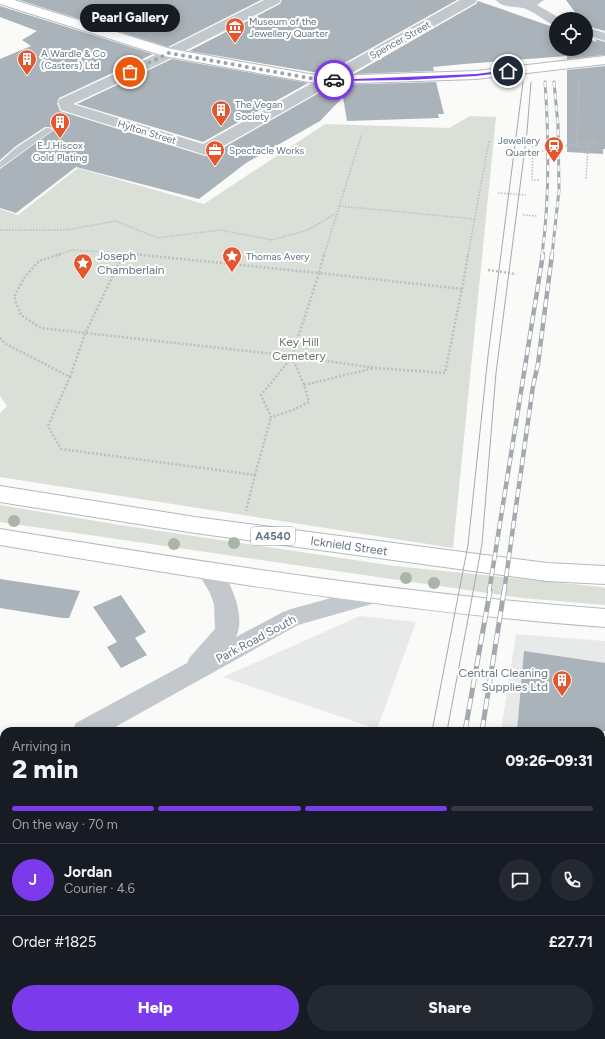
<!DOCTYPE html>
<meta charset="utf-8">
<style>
body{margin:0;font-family:Figtree,sans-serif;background:#242831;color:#f1f3f6;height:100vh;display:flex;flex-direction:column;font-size:15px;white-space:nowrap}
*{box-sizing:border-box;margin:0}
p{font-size:13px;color:#9ea1a6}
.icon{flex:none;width:22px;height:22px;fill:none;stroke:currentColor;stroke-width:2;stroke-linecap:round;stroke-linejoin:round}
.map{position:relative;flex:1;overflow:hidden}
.panel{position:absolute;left:0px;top:727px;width:605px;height:312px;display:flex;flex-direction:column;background:#171b24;border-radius:12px 12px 0 0;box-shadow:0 2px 10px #0003}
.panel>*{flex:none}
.controls{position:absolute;left:549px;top:12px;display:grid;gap:8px}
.controls a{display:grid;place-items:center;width:44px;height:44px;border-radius:50%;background:#171b24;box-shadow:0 2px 10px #0003;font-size:20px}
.pin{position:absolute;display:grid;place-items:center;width:34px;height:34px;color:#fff;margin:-17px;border:2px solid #fff;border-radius:50%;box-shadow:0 1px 4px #0007}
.courier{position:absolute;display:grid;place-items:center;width:40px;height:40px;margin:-20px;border:3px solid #7c3aed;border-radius:50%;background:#fff;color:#222;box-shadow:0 1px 5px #0007}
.bubble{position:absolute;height:28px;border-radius:14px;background:#171b24;box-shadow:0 2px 10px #0003;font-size:13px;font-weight:800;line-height:28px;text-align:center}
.summary em{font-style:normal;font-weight:800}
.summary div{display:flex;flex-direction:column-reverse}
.summary{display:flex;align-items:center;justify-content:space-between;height:68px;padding:0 12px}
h1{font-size:26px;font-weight:800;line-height:30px}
.bar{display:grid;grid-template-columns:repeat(4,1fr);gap:6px 4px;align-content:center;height:48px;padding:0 12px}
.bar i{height:5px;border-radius:3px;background:#363941}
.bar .current{background:#7c3aed}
.bar p{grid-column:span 4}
.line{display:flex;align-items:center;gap:10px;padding:0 12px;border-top:1px solid #363941}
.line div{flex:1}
.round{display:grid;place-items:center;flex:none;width:42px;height:42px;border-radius:21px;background:#242831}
.primary-button{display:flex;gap:8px;margin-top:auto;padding:8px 12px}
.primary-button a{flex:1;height:46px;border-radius:24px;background:#7c3aed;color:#fff;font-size:16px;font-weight:800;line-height:46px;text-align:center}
.primary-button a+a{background:#242831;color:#f1f3f6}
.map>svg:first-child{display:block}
.built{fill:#e8e9e9}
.green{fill:#dadfd7}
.building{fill:#aab3b9}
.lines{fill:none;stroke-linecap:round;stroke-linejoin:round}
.secondary-casing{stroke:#b3babf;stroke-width:2}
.highway-casing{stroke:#b4b9bd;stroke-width:2}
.path-far1{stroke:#bbbfc2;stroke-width:1.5;stroke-dasharray:1.5 1.5;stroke-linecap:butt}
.path{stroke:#bbbfc2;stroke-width:2.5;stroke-dasharray:2 2;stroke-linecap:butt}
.lane{fill:#c3c8cc;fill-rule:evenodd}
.street{fill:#c3c8cc;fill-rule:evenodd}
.secondary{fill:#fff;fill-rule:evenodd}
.highway{fill:#fff;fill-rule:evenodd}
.tram{stroke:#a2aab0;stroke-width:1}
.rail-far2-casing{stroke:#a2aab0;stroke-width:3}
.rail-far1-casing{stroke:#a2aab0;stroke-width:4.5}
.rail-casing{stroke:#a2aab0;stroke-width:5}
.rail-far2{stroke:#fff;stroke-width:2;stroke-dasharray:6;stroke-linecap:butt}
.rail-far1{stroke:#fff;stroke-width:3;stroke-dasharray:8;stroke-linecap:butt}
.rail{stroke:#fff;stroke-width:3.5;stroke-dasharray:11;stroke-linecap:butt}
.path-bridge{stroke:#bbbfc2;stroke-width:1.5;stroke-dasharray:1.5 1.5;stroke-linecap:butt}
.tree{fill:#aab4a7}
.route{fill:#7c3aed}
.done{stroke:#99a4ac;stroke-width:4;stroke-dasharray:0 7.2}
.labels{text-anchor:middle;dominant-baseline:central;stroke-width:4;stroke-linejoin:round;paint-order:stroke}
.far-poi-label{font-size:10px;fill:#657683;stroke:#fff;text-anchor:start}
.far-street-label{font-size:10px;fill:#657683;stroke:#fff}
.shield{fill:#fff;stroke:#939fa8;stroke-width:1}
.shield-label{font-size:11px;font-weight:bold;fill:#657683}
.poi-label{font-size:12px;fill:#657683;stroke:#fff;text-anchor:start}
.park-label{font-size:12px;fill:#687a64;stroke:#fff}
.street-label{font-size:12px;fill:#657683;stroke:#fff}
</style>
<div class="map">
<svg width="605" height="1039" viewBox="0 0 605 1039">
<rect width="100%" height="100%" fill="#fafaf8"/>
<g class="built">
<path d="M360 616 416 622 377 729 223 677Z"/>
<path d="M516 634 605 641V1039H432L433 1035H601V731H501Z"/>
</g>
<g class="green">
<path d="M470 116 496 117 453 548 0 477V413L7 406 0 396V209L18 215 78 168 204 204 325 124 449 128Z"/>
<path d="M0 505 120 525 395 566 601 587 605 588V605L522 598 0 522Z"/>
</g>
<g class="building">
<path d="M19 0H261L168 47Z"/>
<path d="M282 0H457L325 74 189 51 280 4Z"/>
<path d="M566 0H605V31L586 26V19H580Z"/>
<path d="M478 1 556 28V49H586V38L597 42 595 39 605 42V55L567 59V56L464 64 433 67 434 71 354 74 476 4Z"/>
<path d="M0 6 153 54 59 98 57 103 60 111 205 156 212 154 333 85 436 82 444 114H438L439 118 347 121 343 97 320 121 246 163 199 199 76 167 16 213 0 208V169L54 130 50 127H45L16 146 0 160V59L31 46 22 40 37 31 0 17Z"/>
<path d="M172 59 308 83 203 142 77 104Z"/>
<path d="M605 66V149H603V154L567 152V70Z"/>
<path d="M0 579 80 591 69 618H62L0 608Z"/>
<path d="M121 595 146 632 135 638 147 655 121 668 107 647 117 642 93 607Z"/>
<path d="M524 651 605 663V731H517Z"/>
</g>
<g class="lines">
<g class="secondary-casing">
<path id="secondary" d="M0 0H14L171 49 309 74 330 76 476 71 605 56V64L476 79 330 84 309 82 164 56 0 4Z"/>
</g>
<g class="highway-casing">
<g id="highway">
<path d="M0 486 195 517 547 563 605 566V584L547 581 195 533 0 502Z"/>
<path d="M0 529C201 562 402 594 605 609V627C402 612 201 579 0 545Z"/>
</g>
</g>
<g class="path-far1">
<path d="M579 80 577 143 598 142"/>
<path d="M572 145 576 146 587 154"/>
<path d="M533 146 532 180H540"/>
<path d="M576 146 588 147 586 179"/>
<path d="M498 193 526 195"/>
<path d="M339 206 475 219"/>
<path d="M523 215 537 216"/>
<path d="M0 230H66L116 221 158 238 220 230 272 240 308 230 335 214"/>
<path d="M57 255 73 250 143 255"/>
<path d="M122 255 123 253"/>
<path d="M324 255 362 134"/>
<path d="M468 255 489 141"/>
</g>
<g class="path">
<path d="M61 254 39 261 24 278 14 297 21 315 41 328 292 356 319 273 133 254"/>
<path d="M488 270 516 274"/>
<path d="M462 289 468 254"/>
<path d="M0 338 6 344 70 377 48 426 61 449 255 475 246 511"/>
<path d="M292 356 376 368 445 373 462 289 319 273 324 254"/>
<path d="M292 357 261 395 271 417 293 410 309 402 304 385 374 368"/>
<path d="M292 357 304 385"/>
<path d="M70 377 85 334 123 254"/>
<path d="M255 475 271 417"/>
</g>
<g class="lane">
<path d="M46 128H49L53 130 0 168V162L17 147Z"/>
<path d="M601 826 605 827V839L601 838Z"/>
</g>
<g class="street">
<path d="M264 0H281L279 3 161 63 73 104 203 144 460 0H477L475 3 211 153 205 155 199 153 61 110 58 102 60 99 151 57Z"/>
<path d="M496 0H544L537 5 561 19H556V25L551 24C543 19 532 11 523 8 514 6 502 8 496 0Z"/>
<path d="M586 27 605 33V41L586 35Z"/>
<path d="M208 562C211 563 215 564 217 566 232 581 246 618 236 637L283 612 291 609 371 587 379 590 383 596 379 602 298 625 108 731H72L76 723 187 663 190 657 215 629 214 604 210 593 197 571 200 565Z"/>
<path d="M4 764V787L0 788V765Z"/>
</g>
<use href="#secondary" class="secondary"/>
<use href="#highway" class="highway"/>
<g class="tram">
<path d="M432 731 468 545 488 356 523 82"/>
<path d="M447 731 482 544 496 373 527 132 531 82"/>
<path d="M348 1039 349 1035"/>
<path d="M367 1039 368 1035"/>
</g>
<g class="rail-far2-casing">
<g id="rail-far2">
<path d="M542 255C550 197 549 140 545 82"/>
<path d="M552 255 559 190 558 125 554 82"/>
</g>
</g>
<g class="rail-far1-casing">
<g id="rail-far1">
<path d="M489 592 543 254"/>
<path d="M504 592 533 386 538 364 552 254"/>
</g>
</g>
<g class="rail-casing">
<g id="rail">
<path d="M465 731 490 591"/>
<path d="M482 731 504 591"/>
<path d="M391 1039 392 1035"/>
<path d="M412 1039 413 1035"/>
</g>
</g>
<use href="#rail-far2" class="rail-far2"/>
<use href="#rail-far1" class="rail-far1"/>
<use href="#rail" class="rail"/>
<path class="path-bridge" d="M533 153 577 143"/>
</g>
<g class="tree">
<circle cx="14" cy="521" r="6"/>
<circle cx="234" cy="543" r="6"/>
<circle cx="174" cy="544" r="6"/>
<circle cx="406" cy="578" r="6"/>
<circle cx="434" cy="583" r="6"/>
</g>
<path class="route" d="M508 70 509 72 476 76 409 80 334 81 332 80 476 74Z"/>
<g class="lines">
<path class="done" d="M130 72 169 53 309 78 334 80"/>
</g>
<defs>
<g id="museum-pin" transform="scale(1)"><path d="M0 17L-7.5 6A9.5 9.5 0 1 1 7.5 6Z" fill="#e4572e" stroke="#fff"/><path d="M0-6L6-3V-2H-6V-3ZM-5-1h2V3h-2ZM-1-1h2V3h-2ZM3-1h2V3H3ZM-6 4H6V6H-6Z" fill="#fff"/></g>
<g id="building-pin" transform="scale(1)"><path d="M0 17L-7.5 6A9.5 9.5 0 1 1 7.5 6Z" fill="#e4572e" stroke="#fff"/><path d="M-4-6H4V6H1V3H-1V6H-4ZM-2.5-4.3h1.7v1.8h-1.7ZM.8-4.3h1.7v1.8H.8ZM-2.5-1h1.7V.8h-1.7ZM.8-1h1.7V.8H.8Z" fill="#fff"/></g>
<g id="station-pin" transform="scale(1)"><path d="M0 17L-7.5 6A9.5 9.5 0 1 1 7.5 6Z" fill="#e4572e" stroke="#fff"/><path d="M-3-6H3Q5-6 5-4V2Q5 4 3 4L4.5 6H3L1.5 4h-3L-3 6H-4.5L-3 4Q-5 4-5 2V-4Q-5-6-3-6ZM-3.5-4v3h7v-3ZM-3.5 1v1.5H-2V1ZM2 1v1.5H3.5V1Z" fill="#fff"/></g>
<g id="office-pin" transform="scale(1)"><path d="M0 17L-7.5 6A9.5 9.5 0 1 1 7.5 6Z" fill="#e4572e" stroke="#fff"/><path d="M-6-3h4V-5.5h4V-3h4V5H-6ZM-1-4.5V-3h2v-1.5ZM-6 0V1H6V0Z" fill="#fff"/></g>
<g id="sight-pin" transform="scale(1)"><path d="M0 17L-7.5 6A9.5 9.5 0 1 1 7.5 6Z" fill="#e4572e" stroke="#fff"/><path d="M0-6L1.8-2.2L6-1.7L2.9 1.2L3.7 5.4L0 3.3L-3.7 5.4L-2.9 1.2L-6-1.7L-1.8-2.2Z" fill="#fff"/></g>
</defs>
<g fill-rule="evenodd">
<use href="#museum-pin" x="235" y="27"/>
<use href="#building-pin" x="27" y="59"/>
<use href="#building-pin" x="221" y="110"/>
<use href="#building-pin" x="60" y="122"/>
<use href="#station-pin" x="554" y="146"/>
<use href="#office-pin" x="215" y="150"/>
<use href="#sight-pin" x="232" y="256"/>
<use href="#sight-pin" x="83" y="263"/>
<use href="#building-pin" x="562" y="680"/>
</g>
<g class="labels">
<g class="far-poi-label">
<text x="249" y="21">Museum of the<tspan x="249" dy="12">Jewellery Quarter</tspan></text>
<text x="41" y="53">A Wardle &amp; Co<tspan x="41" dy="12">(Casters) Ltd</tspan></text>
<text x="235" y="104">The Vegan<tspan x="235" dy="12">Society</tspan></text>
<text x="540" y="140" text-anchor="end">Jewellery<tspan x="540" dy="12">Quarter</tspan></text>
<text x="60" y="145" text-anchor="middle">E.J.Hiscox<tspan x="60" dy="12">Gold Plating</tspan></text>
<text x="229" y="150">Spectacle Works</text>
<text x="246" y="256">Thomas Avery</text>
</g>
<g class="far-street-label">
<text transform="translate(400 40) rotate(-29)">Spencer Street</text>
<text transform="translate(147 132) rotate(17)">Hylton Street</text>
</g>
<rect class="shield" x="251" y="527" width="44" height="18" rx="3"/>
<g class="shield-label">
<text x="273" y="536">A4540</text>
</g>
<g class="poi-label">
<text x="97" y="256">Joseph<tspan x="97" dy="14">Chamberlain</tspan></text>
<text x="548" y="673" text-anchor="end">Central Cleaning<tspan x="548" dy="14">Supplies Ltd</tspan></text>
</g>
<g class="park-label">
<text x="299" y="342">Key Hill<tspan x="299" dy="14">Cemetery</tspan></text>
</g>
<g class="street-label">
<text transform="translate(349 546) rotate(8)">Icknield Street</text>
<text transform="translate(256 639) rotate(-28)">Park Road South</text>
</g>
</g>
</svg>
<div class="controls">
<a><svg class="icon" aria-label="locate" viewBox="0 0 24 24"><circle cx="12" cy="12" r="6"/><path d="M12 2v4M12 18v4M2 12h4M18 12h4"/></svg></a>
</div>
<div class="pin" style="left:130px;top:72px;background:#ea580c"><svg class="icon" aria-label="bag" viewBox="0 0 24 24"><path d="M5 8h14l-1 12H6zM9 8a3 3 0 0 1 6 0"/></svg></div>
<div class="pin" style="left:508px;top:71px;background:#1f2937"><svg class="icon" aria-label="home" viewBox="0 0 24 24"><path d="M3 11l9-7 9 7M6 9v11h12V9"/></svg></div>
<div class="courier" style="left:334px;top:80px"><svg class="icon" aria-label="car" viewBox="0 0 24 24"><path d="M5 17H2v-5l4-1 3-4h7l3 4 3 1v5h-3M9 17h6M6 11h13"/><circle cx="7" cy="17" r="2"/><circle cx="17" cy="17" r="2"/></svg></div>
<div class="bubble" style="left:80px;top:4px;width:100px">Pearl Gallery</div>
<section class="panel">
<div class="summary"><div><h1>2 min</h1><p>Arriving in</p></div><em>09:26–09:31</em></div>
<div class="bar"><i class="current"></i><i class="current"></i><i class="current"></i><i></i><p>On the way · 70 m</p></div>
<div class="line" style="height:72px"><b class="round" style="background:#7c3aed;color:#fff">J</b><div><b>Jordan</b><p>Courier · 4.6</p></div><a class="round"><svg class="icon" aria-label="chat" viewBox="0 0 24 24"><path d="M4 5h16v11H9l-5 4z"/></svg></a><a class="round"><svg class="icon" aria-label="phone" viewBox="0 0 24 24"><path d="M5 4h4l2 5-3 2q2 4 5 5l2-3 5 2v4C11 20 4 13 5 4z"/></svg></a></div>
<div class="line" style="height:52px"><div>Order #1825</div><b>£27.71</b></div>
<div class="primary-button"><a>Help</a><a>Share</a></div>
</section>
</div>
